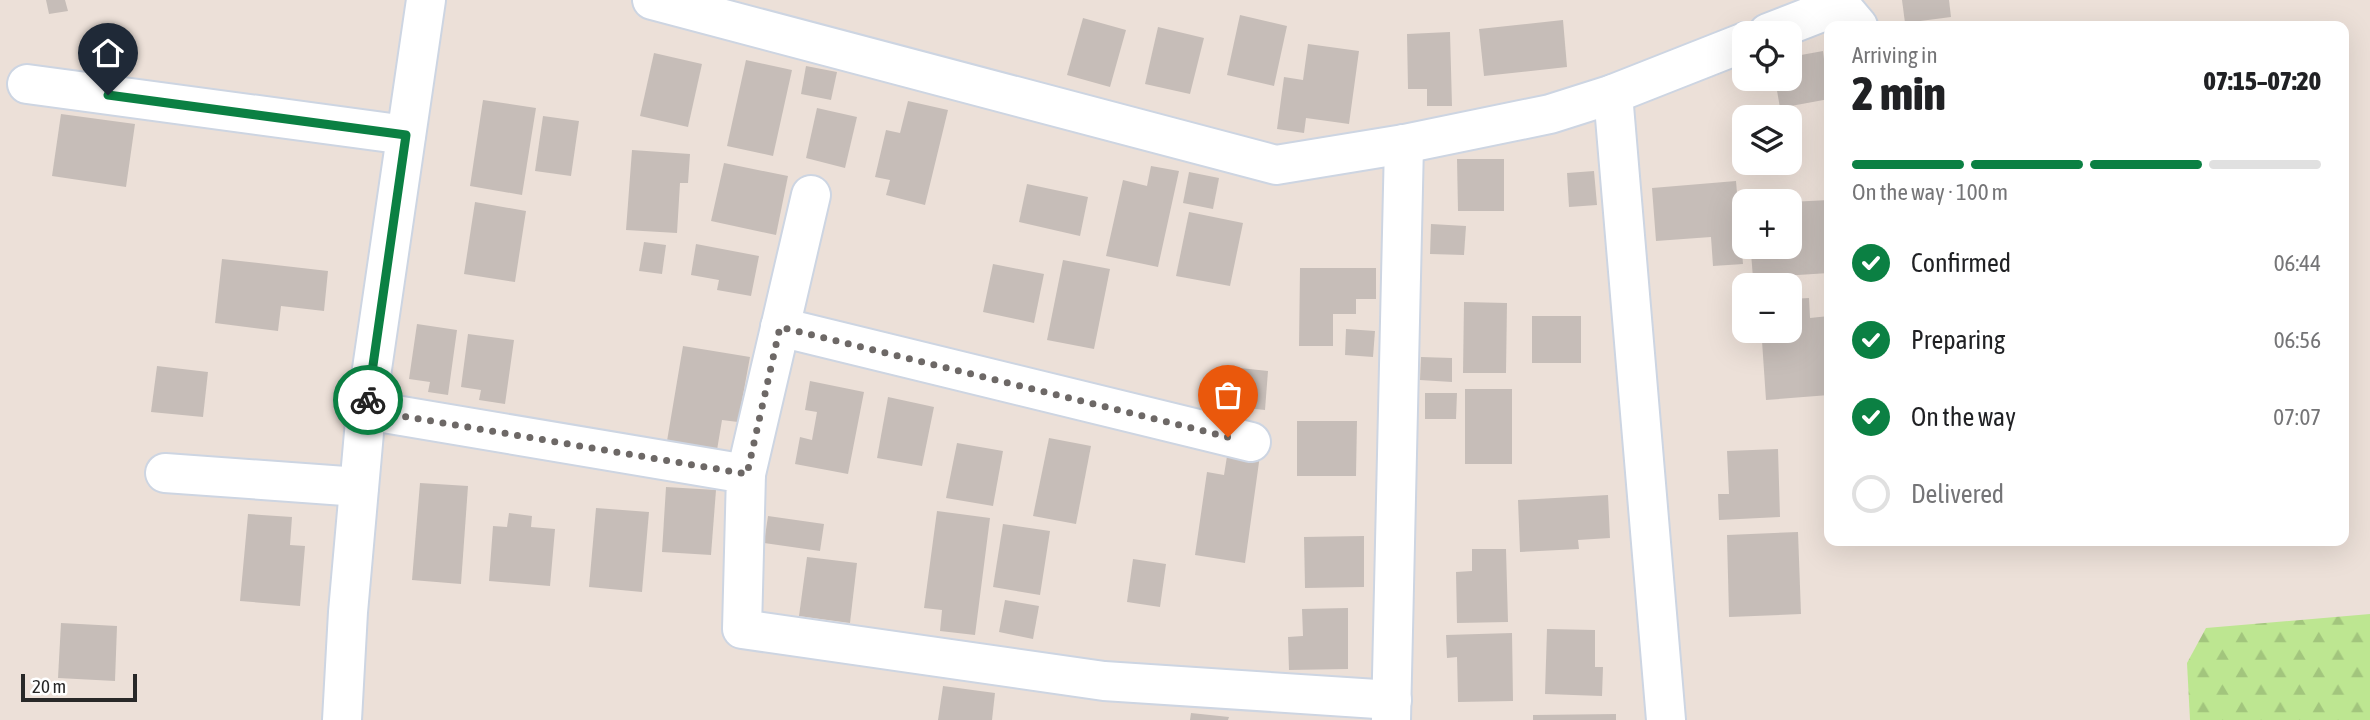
<!DOCTYPE html>
<meta charset="utf-8">
<style>
body{margin:0;font-family:"Asap Condensed",sans-serif;background:#f2f2f2;color:#202124;height:100vh;display:flex;flex-direction:column;font-size:26px;white-space:nowrap}
*{box-sizing:border-box;margin:0}
p{font-size:23px;color:#757577}
.icon{flex:none;width:38px;height:38px;fill:none;stroke:currentColor;stroke-width:2;stroke-linecap:round;stroke-linejoin:round}
.map{position:relative;flex:1;overflow:hidden}
.side{position:absolute;left:1824px;top:21px;width:525px;height:525px;display:flex;flex-direction:column;background:#fff;border-radius:14px;box-shadow:0 7px 28px #0002}
.side>*{flex:none}
.tools{position:absolute;left:1732px;top:21px;display:grid;gap:14px}
.tools a{display:grid;place-items:center;width:70px;height:70px;border-radius:14px;background:#fff;box-shadow:0 7px 28px #0002;font-size:35px}
.scale{position:absolute;left:21px;bottom:18px;width:116px;box-sizing:border-box;padding-left:7px;border:4px solid #282828;border-top:0;font-size:19px;line-height:24px;white-space:nowrap;color:#282828;-webkit-text-stroke:5px #fff;paint-order:stroke}
.pin{position:absolute;display:grid;place-items:center;width:60px;height:60px;color:#fff;margin:-72px -30px;border-radius:50% 50% 50% 0;rotate:-45deg;box-shadow:0 0 7px #0007}
.pin .icon{rotate:45deg}
.courier{position:absolute;display:grid;place-items:center;width:70px;height:70px;margin:-35px;border:5px solid #0b8043;border-radius:50%;background:#fff;color:#222;box-shadow:0 2px 9px #0007}
.headline em{font-style:normal;font-weight:800}
.headline div{display:flex;flex-direction:column-reverse}
.headline{display:flex;align-items:center;justify-content:space-between;height:119px;padding:0 28px}
h1{font-size:46px;font-weight:800;line-height:52px}
.bar{display:grid;grid-template-columns:repeat(4,1fr);gap:10px 7px;align-content:center;height:84px;padding:0 28px}
.bar i{height:9px;border-radius:5px;background:#e0e0e0}
.bar .active{background:#0b8043}
.bar p{grid-column:span 4}
ol{padding:0 28px;list-style:none}
li{display:flex;align-items:center;gap:21px;height:77px}
li p{margin-inline-start:auto}
li .icon{padding:7px;border-radius:50%;background:#0b8043;color:#fff;stroke-width:4}
li:last-child{color:#757577}
li i{width:38px;height:38px;border:4px solid #e0e0e0;border-radius:50%}
.map>svg:first-child{display:block}
.forest{fill:url(#forest-firs)}
.building{fill:#c6bdb8}
.lines{fill:none;stroke-linecap:round;stroke-linejoin:round}
.minor-casing{stroke:#cdd5e2;stroke-width:42}
.minor{stroke:#fff;stroke-width:38}
.done{stroke:#6d6866;stroke-width:7;stroke-dasharray:0 12.6}
.route{stroke:#0b8043;stroke-width:9}
</style>
<div class="map">
<svg width="2370" height="720" viewBox="0 0 2370 720">
<defs>
<pattern id="forest-firs" width="22" height="20" patternUnits="userSpaceOnUse" patternTransform="scale(1.75)"><rect width="22" height="20" fill="#bde691"/><path d="M5 1l3.5 6h-7zM16 11l3.5 6h-7z" fill="#a2c57d"/></pattern>
</defs>
<rect width="100%" height="100%" fill="#ece0d8"/>
<path class="forest" d="M2370 614V720H2190L2187 663 2206 628Z"/>
<g class="building">
<path d="M46 0H65L68 11 49 14Z"/>
<path d="M1902 0H1949L1951 17 1905 23Z"/>
<path d="M1240 15 1287 26 1274 86 1227 75Z"/>
<path d="M1083 18 1126 30 1110 87 1067 75Z"/>
<path d="M1563 20 1567 67 1484 76 1479 29Z"/>
<path d="M1158 27 1204 38 1190 94 1145 84Z"/>
<path d="M1450 32 1452 106H1427V89H1408L1407 34Z"/>
<path d="M1308 44 1359 51 1349 124 1306 118 1304 133 1277 129 1284 77 1303 80Z"/>
<path d="M1823 51 1829 99 1780 108 1775 79H1790V57Z"/>
<path d="M654 53 702 64 688 127 640 116Z"/>
<path d="M746 60 792 70 773 156 727 146Z"/>
<path d="M806 66 837 72 831 100 801 94Z"/>
<path d="M483 100 536 108 522 195 470 186Z"/>
<path d="M908 101 948 110 925 205 886 195 890 180 875 177 886 130 900 133Z"/>
<path d="M817 108 857 117 845 168 806 158Z"/>
<path d="M61 114 135 124 126 187 52 176Z"/>
<path d="M543 116 579 121 571 176 535 171Z"/>
<path d="M632 150 690 154 688 183H680L677 233 626 230Z"/>
<path d="M1457 159H1504V211H1458Z"/>
<path d="M724 163 788 176 776 235 711 221Z"/>
<path d="M1151 166 1179 171 1158 267 1106 256 1123 180 1147 186Z"/>
<path d="M1594 171 1597 205 1569 207 1567 173Z"/>
<path d="M1189 172 1219 178 1213 209 1183 203Z"/>
<path d="M1736 181 1743 264 1713 266 1711 237 1656 241 1652 188Z"/>
<path d="M1027 184 1088 197 1080 236 1019 222Z"/>
<path d="M1829 200V273L1753 278 1751 253 1767 252V247H1790V202Z"/>
<path d="M475 202 526 211 515 282 464 274Z"/>
<path d="M1189 212 1243 223 1230 286 1176 276Z"/>
<path d="M1431 224 1466 226 1464 255 1430 254Z"/>
<path d="M644 242 666 245 662 274 639 271Z"/>
<path d="M696 244 759 256 751 296 717 290 719 280 691 275Z"/>
<path d="M222 259 328 271 324 311 281 306 278 331 215 323Z"/>
<path d="M1063 260 1110 269 1094 349 1047 340Z"/>
<path d="M993 264 1044 274 1034 323 983 312Z"/>
<path d="M1300 268H1376V299H1356V314H1333V346H1299Z"/>
<path d="M1809 298 1810 318 1829 316V395L1766 400 1762 341 1776 339V331H1790V299Z"/>
<path d="M1464 302 1507 303 1506 373H1463Z"/>
<rect x="1532" y="316" width="49" height="47"/>
<path d="M417 324 457 330 448 395 428 392 430 382 409 379Z"/>
<path d="M1346 329 1375 331 1373 357 1345 355Z"/>
<path d="M468 334 514 340 505 404 479 400 481 390 461 387Z"/>
<path d="M683 346 750 357 738 422 722 420 717 450 667 441Z"/>
<path d="M1421 357 1452 358V382L1420 380Z"/>
<path d="M157 366 208 372 203 417 151 412Z"/>
<path d="M1240 368 1268 371 1265 410 1237 407Z"/>
<path d="M810 381 864 392 848 474 795 464 800 437 812 440 817 412 805 410Z"/>
<rect x="1465" y="389" width="47" height="75"/>
<path d="M1425 393H1457L1456 419H1425Z"/>
<path d="M888 397 934 407 922 466 877 458Z"/>
<path d="M1297 421H1357L1356 476H1297Z"/>
<path d="M1049 438 1091 446 1076 524 1033 516Z"/>
<path d="M957 443 1003 451 993 506 946 498Z"/>
<path d="M1778 449 1780 517 1719 520 1718 494H1729L1727 451Z"/>
<path d="M1228 450 1260 455 1245 563 1195 555 1207 472 1224 475Z"/>
<path d="M420 483 468 486 461 584 412 580Z"/>
<path d="M666 487 716 490 711 555 662 552Z"/>
<path d="M1608 495 1610 538 1578 540 1579 549 1520 552 1518 500Z"/>
<path d="M596 508 649 512 642 592 589 587Z"/>
<path d="M937 511 990 518 975 635 940 631 942 610 924 608Z"/>
<path d="M509 513 532 516 531 527 555 529 550 586 489 581 493 526 507 527Z"/>
<path d="M248 514 292 517 290 545 305 546 300 606 240 601Z"/>
<path d="M768 516 824 524 820 551 764 543Z"/>
<path d="M1003 524 1050 531 1040 595 993 587Z"/>
<path d="M1798 532 1801 614 1729 617 1727 535Z"/>
<path d="M1364 536V587L1305 588 1304 537Z"/>
<path d="M1472 549H1506L1508 622 1457 623 1456 572 1472 571Z"/>
<path d="M807 557 857 563 850 623 799 616Z"/>
<path d="M1133 559 1166 564 1160 607 1127 602Z"/>
<path d="M1005 600 1039 606 1033 639 999 632Z"/>
<path d="M1348 608V669L1289 670 1288 637 1303 636 1302 609Z"/>
<path d="M61 623 117 626 115 681 58 678Z"/>
<path d="M1547 629 1595 630V667H1603L1602 696 1545 694Z"/>
<path d="M1512 633 1513 701 1458 702 1457 657 1447 658 1446 635Z"/>
<path d="M943 686 995 693 992 720H938Z"/>
<path d="M1191 713 1229 717 1228 720H1190Z"/>
<path d="M1616 714V720H1533V715Z"/>
</g>
<g class="lines">
<g class="minor-casing">
<g id="minor">
<path d="M652 0 1276 165 1404 144 1550 114 1613 94 1745 42"/>
<path d="M1768 33 1822 12 1847 13 1858 26"/>
<path d="M27 84 406 135"/>
<path d="M1613 94 1666 720"/>
<path d="M780 327 1251 442"/>
<path d="M366 410 746 474 742 629 1104 681 1392 700"/>
<path d="M165 473 359 487"/>
<path d="M746 474 811 195"/>
<path d="M342 720 348 612 366 410 426 0"/>
<path d="M1391 720 1404 144"/>
</g>
</g>
<use href="#minor" class="minor"/>
</g>
<g class="lines">
<path class="done" d="M368 400 366 410 747 474 780 327 1228 437"/>
<path class="route" d="M108 95 406 135 368 400"/>
</g>
</svg>
<div class="tools">
<a><svg class="icon" aria-label="locate" viewBox="0 0 24 24"><circle cx="12" cy="12" r="6"/><path d="M12 2v4M12 18v4M2 12h4M18 12h4"/></svg></a>
<a><svg class="icon" aria-label="layers" viewBox="0 0 24 24"><path d="M12 4l9 5-9 5-9-5zM3 14l9 5 9-5"/></svg></a>
<a>+</a>
<a>−</a>
</div>
<div class="scale">20 m</div>
<div class="pin" style="left:1228px;top:437px;background:#ea580c"><svg class="icon" aria-label="bag" viewBox="0 0 24 24"><path d="M5 8h14l-1 12H6zM9 8a3 3 0 0 1 6 0"/></svg></div>
<div class="pin" style="left:108px;top:95px;background:#1f2937"><svg class="icon" aria-label="home" viewBox="0 0 24 24"><path d="M3 11l9-7 9 7M6 9v11h12V9"/></svg></div>
<div class="courier" style="left:368px;top:400px"><svg class="icon" aria-label="bike" viewBox="0 0 24 24"><circle cx="6" cy="16" r="4"/><circle cx="18" cy="16" r="4"/><path d="M6 16l4-8h5l3 8M10 8l3 8H6M13 5h3"/></svg></div>
<section class="side">
<div class="headline"><div><h1>2 min</h1><p>Arriving in</p></div><em>07:15–07:20</em></div>
<div class="bar"><i class="active"></i><i class="active"></i><i class="active"></i><i></i><p>On the way · 100 m</p></div>
<ol>
<li><svg class="icon" aria-label="check" viewBox="0 0 24 24"><path d="M5 12l5 5 9-10"/></svg>Confirmed<p>06:44</p></li>
<li><svg class="icon" aria-label="check" viewBox="0 0 24 24"><path d="M5 12l5 5 9-10"/></svg>Preparing<p>06:56</p></li>
<li><svg class="icon" aria-label="check" viewBox="0 0 24 24"><path d="M5 12l5 5 9-10"/></svg>On the way<p>07:07</p></li>
<li><i></i>Delivered</li>
</ol>
</section>
</div>
